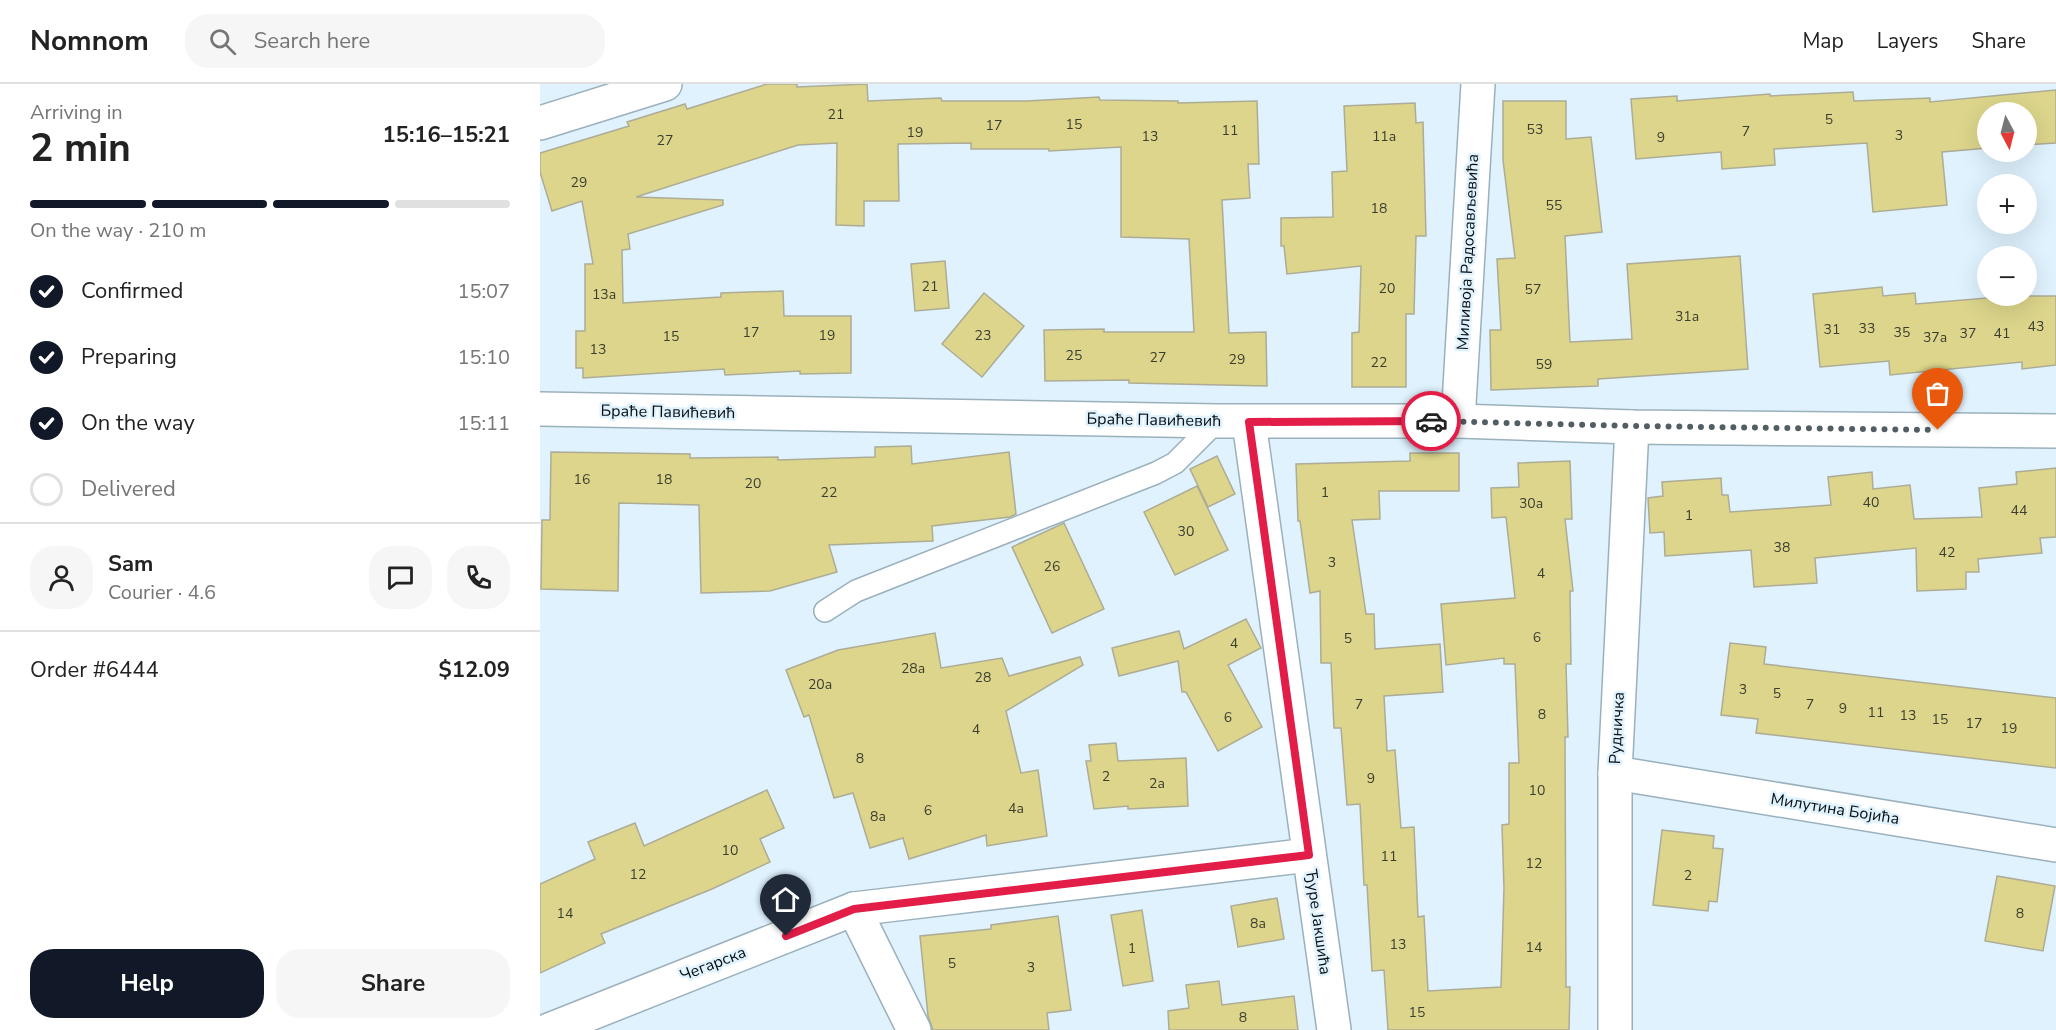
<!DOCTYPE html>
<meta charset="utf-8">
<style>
body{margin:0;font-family:"Nunito Sans",sans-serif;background:#f6f6f6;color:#222;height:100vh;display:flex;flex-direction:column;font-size:22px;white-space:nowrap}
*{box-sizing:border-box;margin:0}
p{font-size:20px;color:#767676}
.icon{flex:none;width:33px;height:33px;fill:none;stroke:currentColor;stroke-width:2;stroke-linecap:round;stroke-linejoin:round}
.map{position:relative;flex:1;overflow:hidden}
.side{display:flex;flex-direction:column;background:#fff;width:540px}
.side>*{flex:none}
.needle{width:39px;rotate:173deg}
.controls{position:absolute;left:1437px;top:18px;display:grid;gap:12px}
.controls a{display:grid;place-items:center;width:60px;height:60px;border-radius:50%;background:#fff;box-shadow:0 6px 24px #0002;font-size:30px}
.pin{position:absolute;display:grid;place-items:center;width:51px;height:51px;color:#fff;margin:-62px -26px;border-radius:50% 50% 50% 0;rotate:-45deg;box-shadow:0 0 6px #0007}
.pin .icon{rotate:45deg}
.courier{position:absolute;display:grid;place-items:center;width:60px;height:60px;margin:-30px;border:4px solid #e11d48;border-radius:50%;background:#fff;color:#222;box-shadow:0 2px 8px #0007}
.headline em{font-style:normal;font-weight:700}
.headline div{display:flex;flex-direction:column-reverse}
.headline{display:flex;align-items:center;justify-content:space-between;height:102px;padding:0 30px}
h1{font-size:39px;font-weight:700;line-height:45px}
.bar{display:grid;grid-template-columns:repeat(4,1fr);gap:9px 6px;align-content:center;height:72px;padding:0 30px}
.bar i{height:8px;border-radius:4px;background:#e0e0e0}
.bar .on{background:#111827}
.bar p{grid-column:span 4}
.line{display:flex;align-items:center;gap:15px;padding:0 30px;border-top:2px solid #e0e0e0}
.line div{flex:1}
.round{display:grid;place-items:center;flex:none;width:63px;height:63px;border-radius:24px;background:#f6f6f6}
ol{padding:0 30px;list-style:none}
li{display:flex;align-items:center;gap:18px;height:66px}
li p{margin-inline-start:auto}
li .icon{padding:6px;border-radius:50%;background:#111827;color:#fff;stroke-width:4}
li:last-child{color:#767676}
li i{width:33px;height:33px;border:3px solid #e0e0e0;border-radius:50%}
.action{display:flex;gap:12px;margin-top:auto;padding:12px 30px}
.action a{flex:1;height:69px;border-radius:24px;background:#111827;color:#fff;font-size:24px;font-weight:700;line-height:69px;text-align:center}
.action a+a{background:#f6f6f6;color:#222}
header{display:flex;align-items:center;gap:36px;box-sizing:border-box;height:84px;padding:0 30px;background:#fff;border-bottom:2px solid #e0e0e0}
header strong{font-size:28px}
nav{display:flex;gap:33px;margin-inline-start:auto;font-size:21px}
.search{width:420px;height:54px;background:#f6f6f6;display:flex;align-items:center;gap:15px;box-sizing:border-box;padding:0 21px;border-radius:24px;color:#767676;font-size:22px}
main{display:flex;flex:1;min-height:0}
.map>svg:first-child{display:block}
.building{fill:#dcd58b;stroke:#adac96;stroke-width:1.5}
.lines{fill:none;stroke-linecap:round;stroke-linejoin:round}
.lane-casing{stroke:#9ab1bd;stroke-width:24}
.street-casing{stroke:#9ab1bd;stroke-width:36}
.lane{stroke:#fff;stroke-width:21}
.street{stroke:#fff;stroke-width:33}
.done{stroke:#525d64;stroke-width:6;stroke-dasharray:0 10.8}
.route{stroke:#e11d48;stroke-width:8}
.labels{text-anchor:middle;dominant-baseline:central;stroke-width:5;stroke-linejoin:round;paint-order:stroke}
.number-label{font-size:14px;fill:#3c3f30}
.street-label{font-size:16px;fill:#060d11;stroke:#dff2fd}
</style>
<header>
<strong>Nomnom</strong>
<div class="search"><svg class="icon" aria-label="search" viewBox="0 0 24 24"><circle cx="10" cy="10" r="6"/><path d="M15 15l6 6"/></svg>Search here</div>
<nav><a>Map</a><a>Layers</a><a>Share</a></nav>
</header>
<main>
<section class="side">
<div class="headline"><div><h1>2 min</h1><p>Arriving in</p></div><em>15:16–15:21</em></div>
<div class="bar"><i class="on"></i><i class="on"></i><i class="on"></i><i></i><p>On the way · 210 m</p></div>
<ol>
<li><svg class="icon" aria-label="check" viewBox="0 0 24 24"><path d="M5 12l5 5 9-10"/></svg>Confirmed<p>15:07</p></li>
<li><svg class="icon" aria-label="check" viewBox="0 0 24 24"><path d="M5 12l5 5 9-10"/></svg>Preparing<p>15:10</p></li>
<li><svg class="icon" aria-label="check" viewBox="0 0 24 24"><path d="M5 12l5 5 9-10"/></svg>On the way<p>15:11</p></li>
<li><i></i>Delivered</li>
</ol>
<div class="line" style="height:108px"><a class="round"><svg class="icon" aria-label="person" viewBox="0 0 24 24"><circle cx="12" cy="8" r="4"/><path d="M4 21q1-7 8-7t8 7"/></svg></a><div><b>Sam</b><p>Courier · 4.6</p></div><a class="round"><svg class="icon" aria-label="chat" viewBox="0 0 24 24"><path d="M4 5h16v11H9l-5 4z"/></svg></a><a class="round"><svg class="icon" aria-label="phone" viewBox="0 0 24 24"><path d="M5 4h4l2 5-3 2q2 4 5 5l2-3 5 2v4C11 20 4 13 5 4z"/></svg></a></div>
<div class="line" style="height:78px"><div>Order #6444</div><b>$12.09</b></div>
<div class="action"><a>Help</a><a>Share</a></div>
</section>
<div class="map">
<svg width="1516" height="946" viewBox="0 0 1516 946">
<rect width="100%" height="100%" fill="#dff2fd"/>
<g class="building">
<path d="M227 0H257V3L327 0 328 17 401 14 402 17H487L559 13 560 16 638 17V19L717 17 719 80H708L710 114 682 116 689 249 726 248 727 302 589 299V296L505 297 504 246 564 245V248H654L649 155 581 153V63L509 67V65H431V59L358 60 359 117H324V142L296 141 297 59 258 61 96 113 183 116V121L88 150 90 165 82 166 83 219 181 213V209L243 207 244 232H311V289L260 290V287L185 291 184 285 43 294V284H36V247H45V180H53L42 117 12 127 0 88V69L89 42 87 38 145 20 147 25Z"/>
<path d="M1516 6V59L1486 61V28H1448V64L1402 68 1407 121 1333 128 1327 59 1234 65 1235 81 1182 85 1181 68 1096 75 1091 15 1137 12V17L1230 10V12L1313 8 1314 17 1390 14V18Z"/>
<path d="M963 17H1026V55L1051 53 1062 148 1025 152 1030 258 1092 255 1087 180 1200 172 1208 285 1058 295V302L951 306 950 246H961L957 175 975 174 963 76Z"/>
<path d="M875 19 876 39 883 38 886 152H876L874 230H866V303H812V249L819 248 821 182 747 190 744 162H741V134L793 133 792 88 807 87 804 22Z"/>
<path d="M405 177 409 224 375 227 371 180Z"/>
<path d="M1342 203 1343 212 1375 209 1376 220 1471 212H1516V281L1482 285V278L1350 291 1349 277 1280 283 1273 210Z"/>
<path d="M444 209 484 242 442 293 402 260Z"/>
<path d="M371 362 372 380 469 368 476 430 470 433 392 442 393 457 289 461 297 488 230 507 161 509 159 421 79 419 78 507 1 505 2 436H10L11 368 150 370V374L238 373V376L335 373V363Z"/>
<path d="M870 369H919V407H839L840 435 812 436 826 530H834L835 565 900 560 903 608 844 612 847 667 855 666 861 744 874 743 878 833 884 832 888 907 961 903 964 804 962 741 969 740V679H979L975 580H964V574L906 581 901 520 975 514 966 433 952 434 951 404 979 403 978 379 1030 377 1032 435H1025L1033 507H1030L1031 580H1026L1028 653H1025L1026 903H1030L1029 946H848L844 886 832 887 827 801H824L820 720 807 721 801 644H794L791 579H781L780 507 770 509 760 437H758L756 380 870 377Z"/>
<path d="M677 372 695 410 668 423 650 385Z"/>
<path d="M1516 384V453L1500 454 1502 469 1438 475 1439 488H1426V505L1377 507 1376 464 1275 474 1277 499 1214 503 1211 466 1125 472 1124 448 1110 449 1108 414 1123 412 1122 398 1181 394 1182 411H1188L1190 428 1291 421 1288 393 1332 388 1333 405 1370 401 1374 435 1442 433 1439 404 1477 400 1476 388Z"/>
<path d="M657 402 688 466 635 491 604 428Z"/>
<path d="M524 439 564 525 512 549 472 463Z"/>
<path d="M706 535 721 564 688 581 722 643 678 667 646 608H642L638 577 579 592 572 564 639 547 644 565Z"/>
<path d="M395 549 401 584 462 574 469 592 540 573 543 581 466 627 481 689 498 686 507 752 447 762 446 751 369 775 363 754 330 764 313 709 294 714 269 631 264 633 246 586 298 566Z"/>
<path d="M1190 559 1226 563 1224 580 1516 614V684L1216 649 1218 635 1181 631Z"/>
<path d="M576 659 578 677 646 674 648 722 588 725V722L554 725 546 677H551L549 661Z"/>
<path d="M227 706 244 744 220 755 230 778 172 805 61 850 65 859 0 889V800L55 775 48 758 95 739 104 762Z"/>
<path d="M1122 746 1174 752 1173 764 1183 765 1177 818 1169 817 1168 827 1113 821Z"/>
<path d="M1457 792 1515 802 1503 867 1445 857Z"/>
<path d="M737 814 744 855 698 863 691 822Z"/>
<path d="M602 826 613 897 583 902 571 831Z"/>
<path d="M518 832 531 926 507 929 509 946H393L388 932 380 852 451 845V841Z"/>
<path d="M679 897 682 921 754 912 758 946H629L628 927 649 924 646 901Z"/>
</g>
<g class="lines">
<g class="lane-casing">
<path id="lane" d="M285 527 316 507 616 389 635 379 677 337"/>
</g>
<g class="street-casing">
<g id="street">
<path d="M0 39 125 0"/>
<path d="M0 325 677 337H918L1092 343 1516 347"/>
<path d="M918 337 938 0"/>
<path d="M709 338 794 946"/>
<path d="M1075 689 1516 761"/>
<path d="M314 825 374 946"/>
<path d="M9 946 314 825 769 771"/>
<path d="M1075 946V689L1092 343"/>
</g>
</g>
<use href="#lane" class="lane"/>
<use href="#street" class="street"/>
</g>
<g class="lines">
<path class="done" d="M891 337 1092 342 1398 346"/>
<path class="route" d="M246 852 314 825 769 771 709 338 891 337"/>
</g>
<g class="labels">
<g class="number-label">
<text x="296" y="30">21</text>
<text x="1289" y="35">5</text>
<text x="534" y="40">15</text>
<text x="454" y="41">17</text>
<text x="995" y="45">53</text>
<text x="690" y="46">11</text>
<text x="1206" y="47">7</text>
<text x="375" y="48">19</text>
<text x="1359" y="51">3</text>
<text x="610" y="52">13</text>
<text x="844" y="52">11a</text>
<text x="1121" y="53">9</text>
<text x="125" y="56">27</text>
<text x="39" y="98">29</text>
<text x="1014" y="121">55</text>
<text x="839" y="124">18</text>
<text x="390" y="202">21</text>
<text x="847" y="204">20</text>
<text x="993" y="205">57</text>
<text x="64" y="210">13a</text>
<text x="1147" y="232">31a</text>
<text x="1496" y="242">43</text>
<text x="1327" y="244">33</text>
<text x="1292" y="245">31</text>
<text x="211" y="248">17</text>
<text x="1362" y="248">35</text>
<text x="1428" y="249">37</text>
<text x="1462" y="249">41</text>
<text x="287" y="251">19</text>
<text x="443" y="251">23</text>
<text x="131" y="252">15</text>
<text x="1395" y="253">37a</text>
<text x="58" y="265">13</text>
<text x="534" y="271">25</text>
<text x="618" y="273">27</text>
<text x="697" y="275">29</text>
<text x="839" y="278">22</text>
<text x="1004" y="280">59</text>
<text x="42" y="395">16</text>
<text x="124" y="395">18</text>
<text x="213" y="399">20</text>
<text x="289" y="408">22</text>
<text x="785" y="408">1</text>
<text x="1331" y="418">40</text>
<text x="991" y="419">30a</text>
<text x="1479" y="426">44</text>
<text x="1149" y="431">1</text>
<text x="646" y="447">30</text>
<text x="1242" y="463">38</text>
<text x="1407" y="468">42</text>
<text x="792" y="478">3</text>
<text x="512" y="482">26</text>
<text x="1001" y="489">4</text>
<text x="997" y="553">6</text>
<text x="808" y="554">5</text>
<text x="694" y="559">4</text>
<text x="373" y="584">28a</text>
<text x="443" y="593">28</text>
<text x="280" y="600">20a</text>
<text x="1203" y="605">3</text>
<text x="1237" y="609">5</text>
<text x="819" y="620">7</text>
<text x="1270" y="620">7</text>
<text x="1303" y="624">9</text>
<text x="1336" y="628">11</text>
<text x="1002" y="630">8</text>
<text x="1368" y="631">13</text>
<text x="688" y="633">6</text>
<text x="1400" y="635">15</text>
<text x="1434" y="639">17</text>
<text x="1469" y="644">19</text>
<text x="436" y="645">4</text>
<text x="320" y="674">8</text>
<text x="566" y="692">2</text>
<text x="831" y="694">9</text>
<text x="617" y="699">2a</text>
<text x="997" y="706">10</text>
<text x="476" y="724">4a</text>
<text x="388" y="726">6</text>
<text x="338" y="732">8a</text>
<text x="190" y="766">10</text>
<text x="849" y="772">11</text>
<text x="994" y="779">12</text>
<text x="98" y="790">12</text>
<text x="1148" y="791">2</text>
<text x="25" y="829">14</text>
<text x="1480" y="829">8</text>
<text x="718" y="839">8a</text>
<text x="858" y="860">13</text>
<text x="994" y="863">14</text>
<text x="592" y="864">1</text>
<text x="412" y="879">5</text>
<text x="491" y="883">3</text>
<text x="877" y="928">15</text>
<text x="703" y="933">8</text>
</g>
<g class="street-label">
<text transform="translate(928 168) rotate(-87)">Миливоја Радосављевића</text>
<text transform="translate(128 328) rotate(1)">Браће Павићевић</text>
<text transform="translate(614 336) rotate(1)">Браће Павићевић</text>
<text transform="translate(1077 644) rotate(-87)">Рудничка</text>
<text transform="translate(1295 725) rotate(9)">Милутина Бојића</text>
<text transform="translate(778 838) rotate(82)">Ђуре Јакшића</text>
<text transform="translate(173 880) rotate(-21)">Чегарска</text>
</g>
</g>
</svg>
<div class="controls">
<a><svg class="needle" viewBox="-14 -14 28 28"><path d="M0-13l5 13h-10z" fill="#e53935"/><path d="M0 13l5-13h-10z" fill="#767676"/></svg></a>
<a>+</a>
<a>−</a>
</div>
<div class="pin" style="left:1398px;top:346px;background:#ea580c"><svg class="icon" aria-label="bag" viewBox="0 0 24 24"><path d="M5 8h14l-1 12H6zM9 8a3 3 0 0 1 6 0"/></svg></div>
<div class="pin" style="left:246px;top:852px;background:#1f2937"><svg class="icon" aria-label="home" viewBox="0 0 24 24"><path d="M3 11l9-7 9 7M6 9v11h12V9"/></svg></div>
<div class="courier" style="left:891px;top:337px"><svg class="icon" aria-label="car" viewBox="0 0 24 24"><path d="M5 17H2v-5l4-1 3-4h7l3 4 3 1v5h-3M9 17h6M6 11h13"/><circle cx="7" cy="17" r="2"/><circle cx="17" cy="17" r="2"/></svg></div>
</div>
</main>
